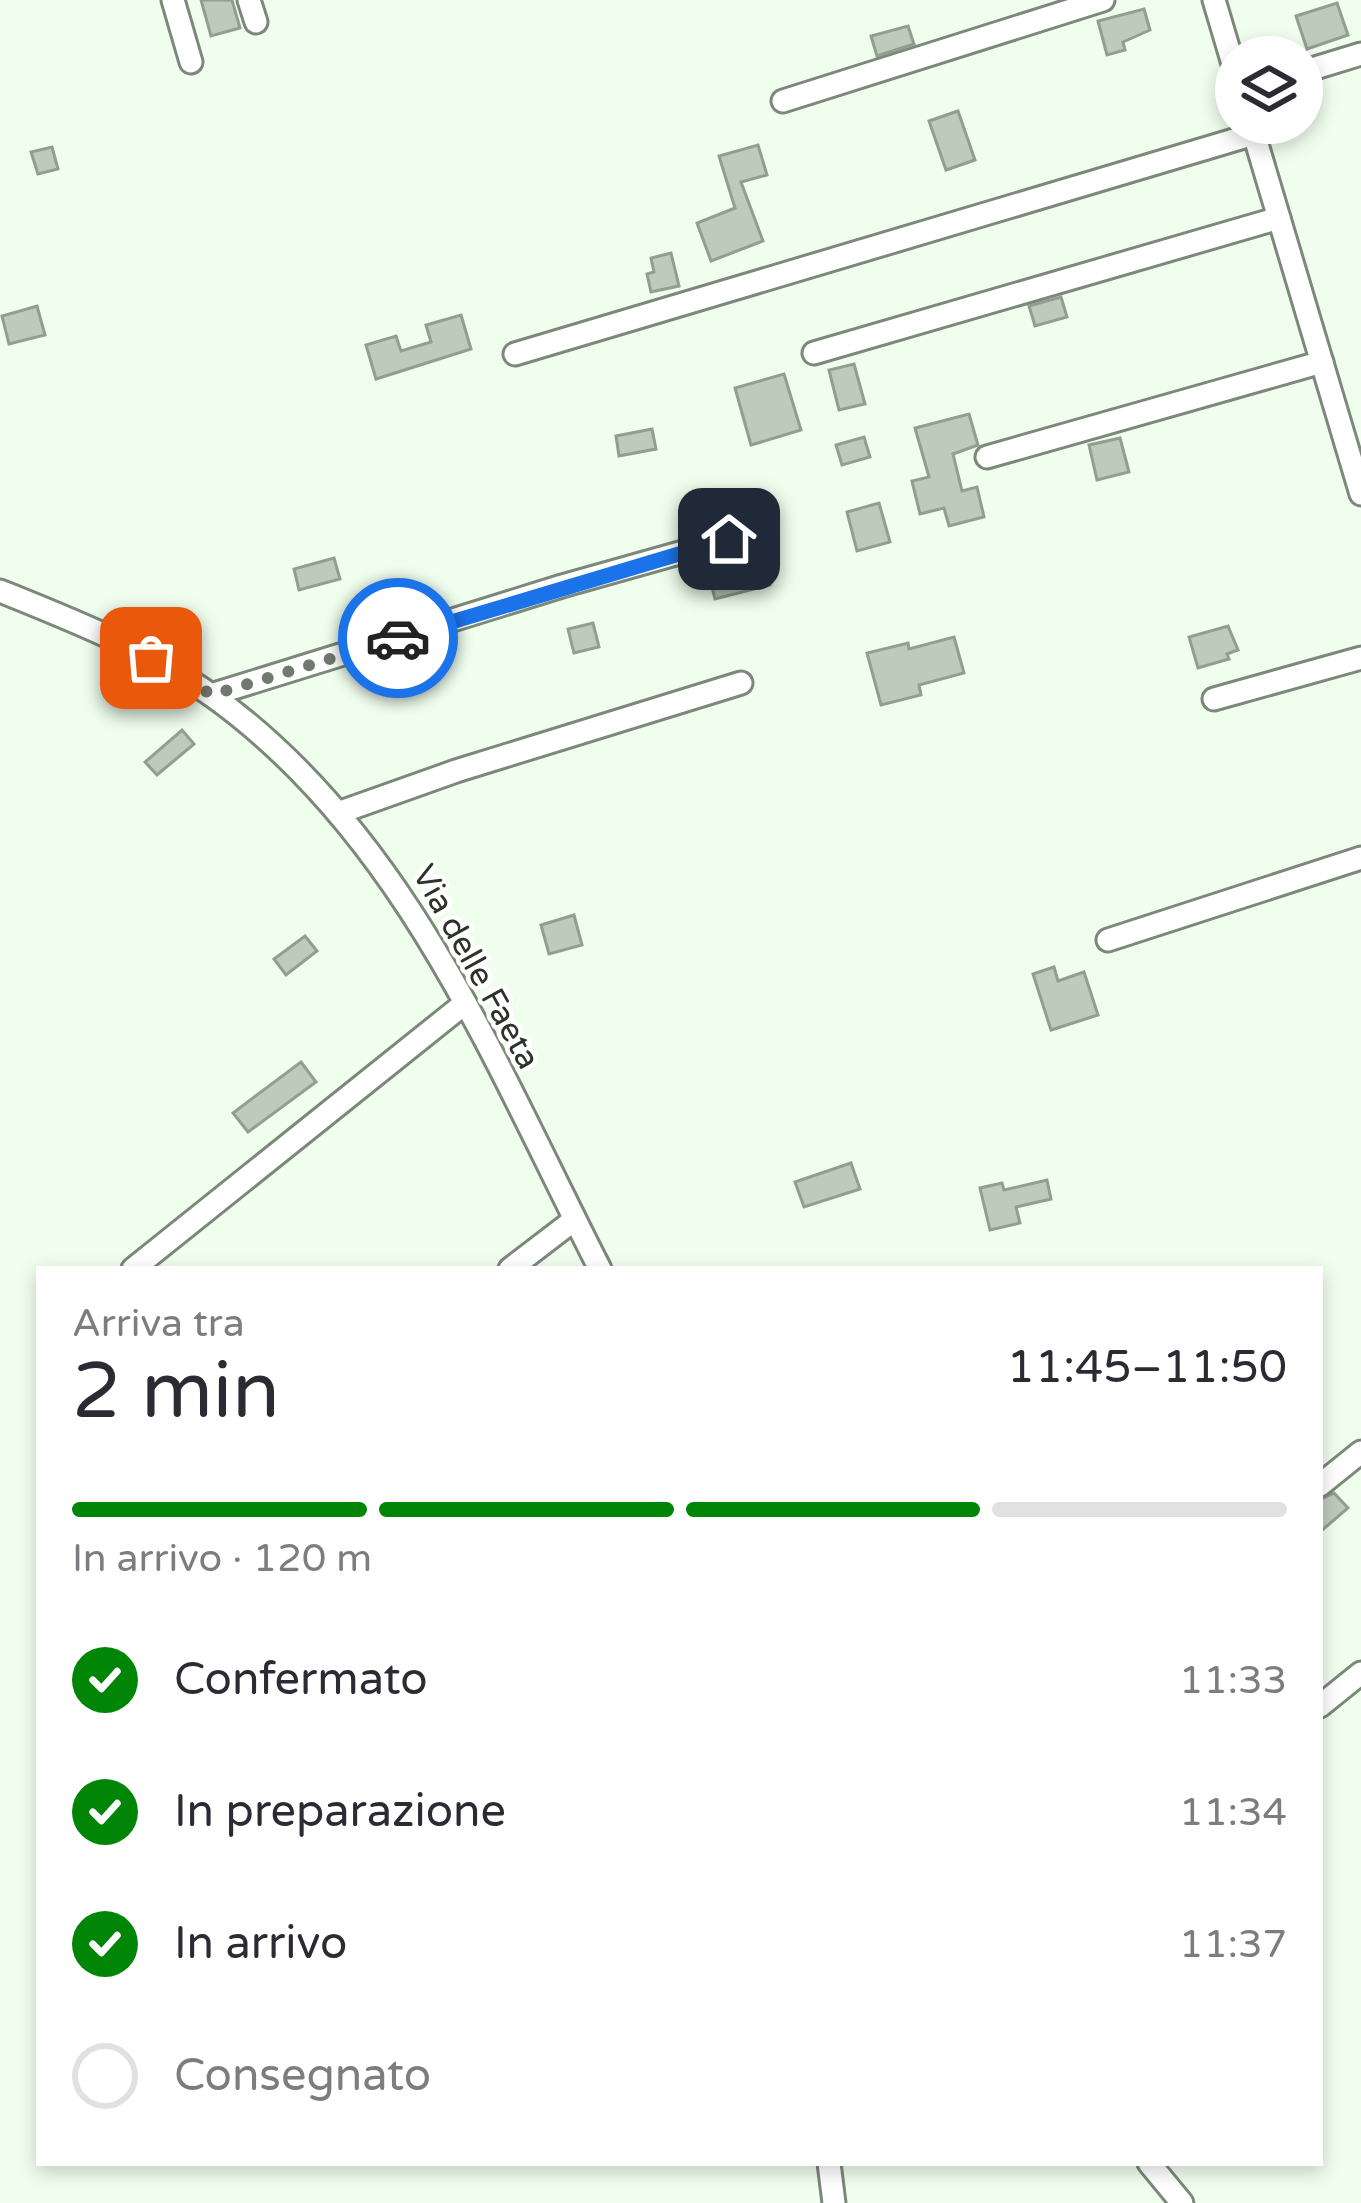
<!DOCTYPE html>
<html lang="it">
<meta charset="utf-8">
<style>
body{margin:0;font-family:"Varela Round",sans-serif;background:#f7f7f7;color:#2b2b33;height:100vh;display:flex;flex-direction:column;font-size:45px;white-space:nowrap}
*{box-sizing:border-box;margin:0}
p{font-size:39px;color:#7c7c81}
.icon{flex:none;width:66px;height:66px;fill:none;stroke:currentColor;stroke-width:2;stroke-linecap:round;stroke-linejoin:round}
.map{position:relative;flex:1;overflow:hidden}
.drawer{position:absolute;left:36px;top:1266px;width:1287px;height:900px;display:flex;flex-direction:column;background:#fff;border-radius:0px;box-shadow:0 6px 18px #0003}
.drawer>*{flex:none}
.fabs{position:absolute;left:1215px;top:36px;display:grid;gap:24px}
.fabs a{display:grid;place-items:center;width:108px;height:108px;border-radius:50%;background:#fff;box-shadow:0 6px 18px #0003;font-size:60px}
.pin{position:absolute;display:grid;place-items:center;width:102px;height:102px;color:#fff;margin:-51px;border-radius:24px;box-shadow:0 6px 18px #0006}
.courier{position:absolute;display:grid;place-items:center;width:120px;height:120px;margin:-60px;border:9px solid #1a73e8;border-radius:50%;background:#fff;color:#222;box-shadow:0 3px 15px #0007}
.head em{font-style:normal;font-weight:600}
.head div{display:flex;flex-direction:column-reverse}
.head{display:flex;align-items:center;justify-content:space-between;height:204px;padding:0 36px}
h1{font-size:78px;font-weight:600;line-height:90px}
.bar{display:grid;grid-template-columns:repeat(4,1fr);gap:18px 12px;align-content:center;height:144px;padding:0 36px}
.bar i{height:15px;border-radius:9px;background:#e1e1e2}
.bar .on{background:#008507}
.bar p{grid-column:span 4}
ol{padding:0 36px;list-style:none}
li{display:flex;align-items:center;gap:36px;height:132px}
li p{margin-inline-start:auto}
li .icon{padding:12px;border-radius:50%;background:#008507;color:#fff;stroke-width:4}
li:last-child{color:#7c7c81}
li i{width:66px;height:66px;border:6px solid #e1e1e2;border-radius:50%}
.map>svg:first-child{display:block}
.building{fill:#bdcbbc;stroke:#919e90;stroke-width:3}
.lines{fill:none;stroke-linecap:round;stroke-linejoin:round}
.minor-casing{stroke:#7b887a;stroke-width:27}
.minor{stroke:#fff;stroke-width:21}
.done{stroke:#717970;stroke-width:12;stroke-dasharray:0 21.6}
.route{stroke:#1a73e8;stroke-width:15}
.labels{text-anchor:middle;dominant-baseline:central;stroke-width:9;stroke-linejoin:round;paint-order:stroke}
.street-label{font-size:33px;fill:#2c322c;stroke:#fff}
</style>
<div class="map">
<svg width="1361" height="2203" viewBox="0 0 1361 2203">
<rect width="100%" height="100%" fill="#f0feee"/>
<g class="building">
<path d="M201 0H232L240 28 211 36Z"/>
<path d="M1337 3 1348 35 1307 49 1296 16Z"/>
<path d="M1144 9 1150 30 1123 42 1125 50 1107 55 1098 21Z"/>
<path d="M908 26 914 44 877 56 871 36Z"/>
<path d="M958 111 975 160 946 170 929 121Z"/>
<path d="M758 145 767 175 741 182 763 241 711 261 697 223 735 208 719 156Z"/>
<path d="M52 147 58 169 38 174 31 152Z"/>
<path d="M671 253 679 286 651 292 647 274 654 272 651 258Z"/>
<path d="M1061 297 1067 317 1035 326 1029 306Z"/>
<path d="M37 306 45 335 9 344 2 316Z"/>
<path d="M461 315 471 349 376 379 366 345 396 336 401 351 431 342 426 325Z"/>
<path d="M854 364 865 404 839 410 829 370Z"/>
<path d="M784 374 801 430 751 445 735 388Z"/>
<path d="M969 414 978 445 953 454 962 491 977 487 984 517 949 526 944 508 920 514 912 481 929 477 915 428Z"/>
<path d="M652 429 656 449 619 456 616 436Z"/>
<path d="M864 437 870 457 842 465 836 445Z"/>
<path d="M1120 438 1129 472 1097 480 1089 445Z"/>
<path d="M879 503 890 542 857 551 847 512Z"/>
<path d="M758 541 770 585 715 599 708 572 737 565 734 553 743 545Z"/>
<path d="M334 558 340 579 299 590 294 569Z"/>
<path d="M593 623 599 647 574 653 568 629Z"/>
<path d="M1228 626 1238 650 1227 654 1229 659 1198 668 1189 637Z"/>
<path d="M954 637 964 673 919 685 921 695 881 705 867 653 908 643 909 649Z"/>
<path d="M182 730 194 744 157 775 145 762Z"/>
<path d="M574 915 582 945 549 954 541 925Z"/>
<path d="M305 936 317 951 286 975 274 959Z"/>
<path d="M1054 967 1058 981 1084 972 1098 1015 1051 1030 1033 974Z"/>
<path d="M301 1062 316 1082 248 1132 233 1113Z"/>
<path d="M851 1163 860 1189 804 1207 795 1182Z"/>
<path d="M1047 1180 1051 1199 1016 1207 1020 1223 990 1230 980 1188 1002 1183 1004 1190Z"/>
<path d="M1334 1493 1348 1508 1320 1532V1500Z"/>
</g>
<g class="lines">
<g class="minor-casing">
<g id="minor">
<path d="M173 0 191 62"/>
<path d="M249 0 256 22"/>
<path d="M1214 0 1236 74"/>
<path d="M1302 72 1361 54"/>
<path d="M783 101 1103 0"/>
<path d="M1251 124 1361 494"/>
<path d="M814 353 1279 218"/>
<path d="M515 354 1254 134"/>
<path d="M987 457 1322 362"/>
<path d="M0 591C74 621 146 649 211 695 405 833 495 1064 600 1269"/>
<path d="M211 695 562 586 729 539"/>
<path d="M1214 699 1361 658"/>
<path d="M338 813 456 771 741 683"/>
<path d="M1108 940 1361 858"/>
<path d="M133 1269 464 1004"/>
<path d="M510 1269 574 1220"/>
<path d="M1320 1485 1361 1452"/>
<path d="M1320 1706 1361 1673"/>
<path d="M829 2163 834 2203"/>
<path d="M1149 2163 1182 2203"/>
</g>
</g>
<use href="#minor" class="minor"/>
</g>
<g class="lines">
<path class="done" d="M151 658 212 695 398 638"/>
<path class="route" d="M398 638 729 539"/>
</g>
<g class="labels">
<g class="street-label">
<text transform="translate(476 967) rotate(61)">Via delle Faeta</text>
</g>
</g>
</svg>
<div class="fabs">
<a><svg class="icon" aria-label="layers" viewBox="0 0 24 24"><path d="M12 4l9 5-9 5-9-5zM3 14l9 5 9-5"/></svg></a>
</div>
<div class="pin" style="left:151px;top:658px;background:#ea580c"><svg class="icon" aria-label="bag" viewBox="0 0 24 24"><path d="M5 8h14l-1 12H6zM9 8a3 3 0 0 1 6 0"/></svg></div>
<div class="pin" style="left:729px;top:539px;background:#1f2937"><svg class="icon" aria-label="home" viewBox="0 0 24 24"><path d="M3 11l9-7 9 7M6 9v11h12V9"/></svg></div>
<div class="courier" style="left:398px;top:638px"><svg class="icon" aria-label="car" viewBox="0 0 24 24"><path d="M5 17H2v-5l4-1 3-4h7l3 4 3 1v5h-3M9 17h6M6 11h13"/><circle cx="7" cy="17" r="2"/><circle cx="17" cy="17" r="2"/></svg></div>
<section class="drawer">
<div class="head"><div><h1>2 min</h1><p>Arriva tra</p></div><em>11:45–11:50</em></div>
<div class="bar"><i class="on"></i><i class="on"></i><i class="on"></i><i></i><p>In arrivo · 120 m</p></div>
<ol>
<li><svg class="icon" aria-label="check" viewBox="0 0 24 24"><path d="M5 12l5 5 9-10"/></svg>Confermato<p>11:33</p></li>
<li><svg class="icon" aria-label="check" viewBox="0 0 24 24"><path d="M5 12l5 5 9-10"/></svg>In preparazione<p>11:34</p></li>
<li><svg class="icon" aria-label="check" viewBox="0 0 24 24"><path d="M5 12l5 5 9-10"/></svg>In arrivo<p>11:37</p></li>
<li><i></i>Consegnato</li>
</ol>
</section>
</div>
